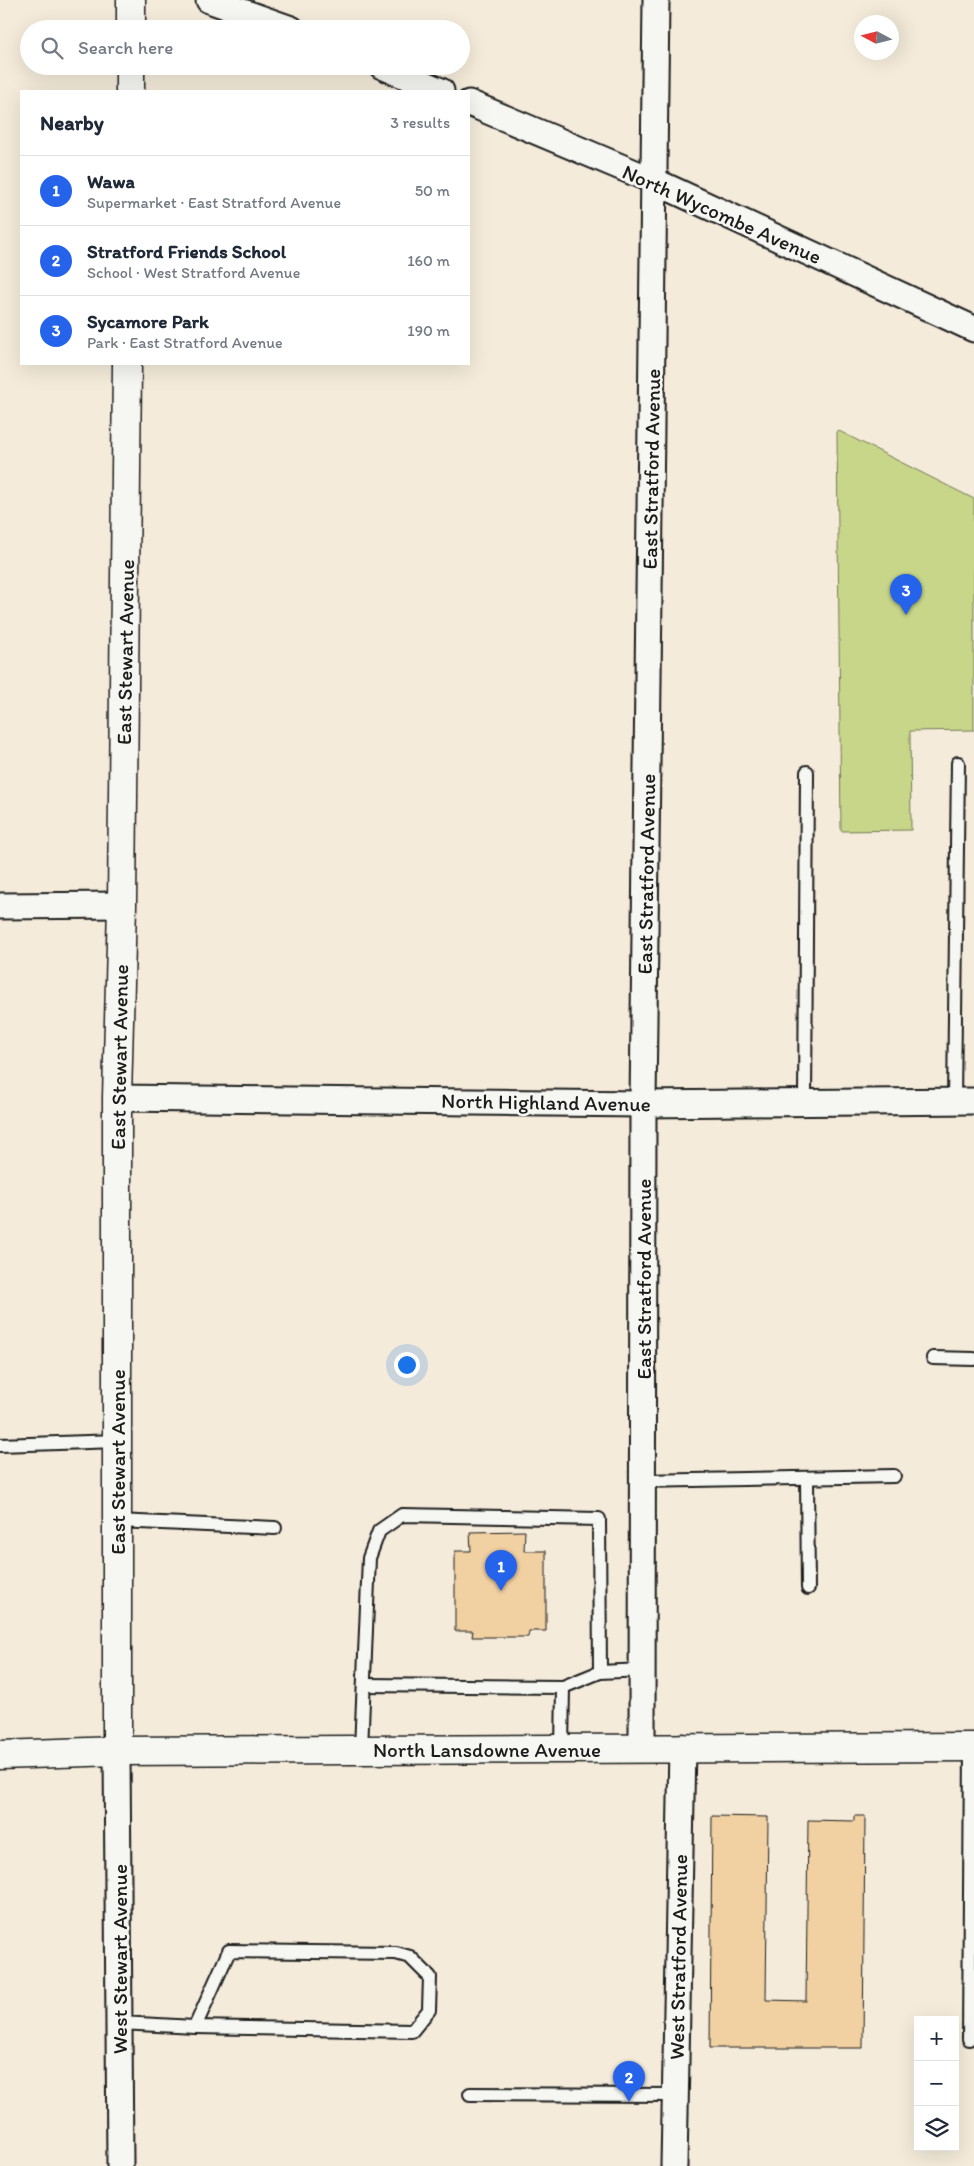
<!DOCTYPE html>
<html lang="en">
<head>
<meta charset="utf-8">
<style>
	:root { --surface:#fff; --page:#f2f2f3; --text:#1f2937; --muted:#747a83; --line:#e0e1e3; --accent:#2563eb }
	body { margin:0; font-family:Itim,sans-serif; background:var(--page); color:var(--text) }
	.controls { position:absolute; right:15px; bottom:15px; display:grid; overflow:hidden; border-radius:0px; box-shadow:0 5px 20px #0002 }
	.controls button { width:45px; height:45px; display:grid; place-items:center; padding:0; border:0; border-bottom:1px solid var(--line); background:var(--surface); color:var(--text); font:25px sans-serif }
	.compass { position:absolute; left:854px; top:15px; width:45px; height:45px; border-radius:50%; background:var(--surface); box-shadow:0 5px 20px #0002; rotate:277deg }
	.you { position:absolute; left:406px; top:1364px; width:18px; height:18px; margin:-12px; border:4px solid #fff; border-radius:50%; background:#1a73e8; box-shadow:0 0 0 8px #1a73e833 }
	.badge { display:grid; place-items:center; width:32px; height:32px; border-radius:50%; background:var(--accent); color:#fff; font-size:16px; font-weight:700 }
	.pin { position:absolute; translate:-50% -41px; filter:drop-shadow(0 1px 2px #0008) }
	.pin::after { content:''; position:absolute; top:26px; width:18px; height:15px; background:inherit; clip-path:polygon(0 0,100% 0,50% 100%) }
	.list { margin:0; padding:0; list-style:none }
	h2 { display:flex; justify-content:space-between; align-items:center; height:65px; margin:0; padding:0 20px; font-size:21px }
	h2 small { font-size:16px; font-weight:400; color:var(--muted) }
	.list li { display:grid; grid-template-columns:32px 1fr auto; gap:15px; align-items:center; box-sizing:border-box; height:70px; padding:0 20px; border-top:1px solid var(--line) }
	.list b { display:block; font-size:19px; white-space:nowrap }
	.list p { margin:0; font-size:16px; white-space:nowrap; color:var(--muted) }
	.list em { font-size:16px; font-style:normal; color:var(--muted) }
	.icon { flex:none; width:28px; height:28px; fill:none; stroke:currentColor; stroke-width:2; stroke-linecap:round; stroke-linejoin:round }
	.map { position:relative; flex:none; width:974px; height:2166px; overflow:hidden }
	.search { position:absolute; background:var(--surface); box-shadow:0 5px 20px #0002; left:20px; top:20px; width:450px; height:55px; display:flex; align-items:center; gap:12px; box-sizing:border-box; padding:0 18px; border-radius:28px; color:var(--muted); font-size:19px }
	.panel { position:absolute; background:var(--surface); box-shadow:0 5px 20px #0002; left:20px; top:90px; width:450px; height:275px; border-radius:0px }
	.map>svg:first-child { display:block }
</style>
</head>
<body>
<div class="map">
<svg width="974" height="2166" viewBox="0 0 974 2166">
	<rect width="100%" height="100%" fill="#f4ebda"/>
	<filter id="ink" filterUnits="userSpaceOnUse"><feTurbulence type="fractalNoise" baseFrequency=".02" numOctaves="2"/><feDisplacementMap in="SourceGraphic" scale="10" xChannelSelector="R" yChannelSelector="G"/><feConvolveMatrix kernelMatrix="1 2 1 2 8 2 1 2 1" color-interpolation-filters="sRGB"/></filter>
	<g filter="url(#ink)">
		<polygon fill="#c8d68a" stroke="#727953" points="837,430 974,499 974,730 910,731 911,830 841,831"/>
		<g fill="#f1d0a2" stroke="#1c1c1c">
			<polygon points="525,1531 524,1551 546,1551 546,1631 529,1631 528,1637 472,1637 473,1631 455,1631 455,1551 471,1551 470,1532"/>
			<polygon points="712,1816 768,1817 766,2000 806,2001 808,1820 854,1821 854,1816 865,1816 863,2048 710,2048"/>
		</g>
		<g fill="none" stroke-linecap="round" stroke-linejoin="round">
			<defs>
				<g id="service">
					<polyline points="954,1101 958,763"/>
					<polyline points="805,1102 807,772"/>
					<polyline points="933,1358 974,1359"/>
					<polyline points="0,1445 117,1441"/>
					<polyline points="807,1478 808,1588"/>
					<polyline points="642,1481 894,1476"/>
					<polyline points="117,1521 275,1528"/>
					<polyline points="365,1685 563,1687 600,1672 643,1670"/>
					<polyline points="562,1748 563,1687"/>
					<polyline points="361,1749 369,1558 379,1531 402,1515 599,1519 600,1672"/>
					<polyline points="120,2023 195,2027 412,2031 429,2010 430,1977 410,1957 396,1953 229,1951 195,2027"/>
					<polyline points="969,2039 971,1747"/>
					<polyline points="470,2094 675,2095"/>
				</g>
				<g id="minor">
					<polyline points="209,0 291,29"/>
					<polyline points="382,66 441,91"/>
					<polyline points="469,103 654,181 974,329"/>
					<polyline points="0,906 122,905"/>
					<polyline points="117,1098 643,1104 974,1101"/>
					<polyline points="642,1748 643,1104 656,0"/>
					<polyline points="117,1751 120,2166"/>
					<polyline points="674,2166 682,1747"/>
				</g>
				<g id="tertiary">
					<polyline points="131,29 131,0"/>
					<polyline points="130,91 130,66"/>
					<polyline points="117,1751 117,1098 122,905 127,364"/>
				</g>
				<polyline id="primary" points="0,1755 117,1751 974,1747"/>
			</defs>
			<use href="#service" stroke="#1c1c1c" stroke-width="16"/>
			<use href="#minor" stroke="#1c1c1c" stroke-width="29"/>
			<use href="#tertiary" stroke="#1c1c1c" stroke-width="31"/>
			<use href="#primary" stroke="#1c1c1c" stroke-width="31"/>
			<use href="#service" stroke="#f6f6f2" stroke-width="12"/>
			<use href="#minor" stroke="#f6f6f2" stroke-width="25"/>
			<use href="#tertiary" stroke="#f6f6f2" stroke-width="28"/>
			<use href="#primary" stroke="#f6f6f2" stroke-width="28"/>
		</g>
	</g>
	<g text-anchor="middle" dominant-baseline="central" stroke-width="5" stroke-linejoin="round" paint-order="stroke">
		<g font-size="21" fill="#1c1c1c" stroke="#f6f6f2">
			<text transform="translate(722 214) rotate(24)">North Wycombe Avenue</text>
			<text transform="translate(651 469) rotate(-89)">East Stratford Avenue</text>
			<text transform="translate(125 652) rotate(-89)">East Stewart Avenue</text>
			<text transform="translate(646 874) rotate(-89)">East Stratford Avenue</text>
			<text transform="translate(119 1057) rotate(-89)">East Stewart Avenue</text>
			<text transform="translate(546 1102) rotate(1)">North Highland Avenue</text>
			<text transform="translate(643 1279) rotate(-90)">East Stratford Avenue</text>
			<text transform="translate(117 1462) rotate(-90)">East Stewart Avenue</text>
			<text x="487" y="1749">North Lansdowne Avenue</text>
			<text transform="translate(678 1957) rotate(-89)">West Stratford Avenue</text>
			<text transform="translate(119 1959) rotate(-90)">West Stewart Avenue</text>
		</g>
	</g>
</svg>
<div class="controls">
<button>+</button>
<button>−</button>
<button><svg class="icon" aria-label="layers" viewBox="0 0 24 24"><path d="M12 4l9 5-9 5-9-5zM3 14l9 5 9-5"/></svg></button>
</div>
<svg class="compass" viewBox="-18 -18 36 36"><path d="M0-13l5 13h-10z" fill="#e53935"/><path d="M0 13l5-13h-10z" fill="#747a83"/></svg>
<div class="you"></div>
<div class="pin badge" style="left:501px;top:1591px">1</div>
<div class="pin badge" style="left:629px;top:2102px">2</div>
<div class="pin badge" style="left:906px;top:615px">3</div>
<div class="search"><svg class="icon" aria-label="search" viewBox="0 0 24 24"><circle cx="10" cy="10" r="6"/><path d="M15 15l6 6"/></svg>Search here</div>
<section class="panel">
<h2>Nearby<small>3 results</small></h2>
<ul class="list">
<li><span class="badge">1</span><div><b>Wawa</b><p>Supermarket · East Stratford Avenue</p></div><em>50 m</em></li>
<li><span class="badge">2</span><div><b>Stratford Friends School</b><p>School · West Stratford Avenue</p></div><em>160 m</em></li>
<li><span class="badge">3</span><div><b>Sycamore Park</b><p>Park · East Stratford Avenue</p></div><em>190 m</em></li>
</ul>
</section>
</div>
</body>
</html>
